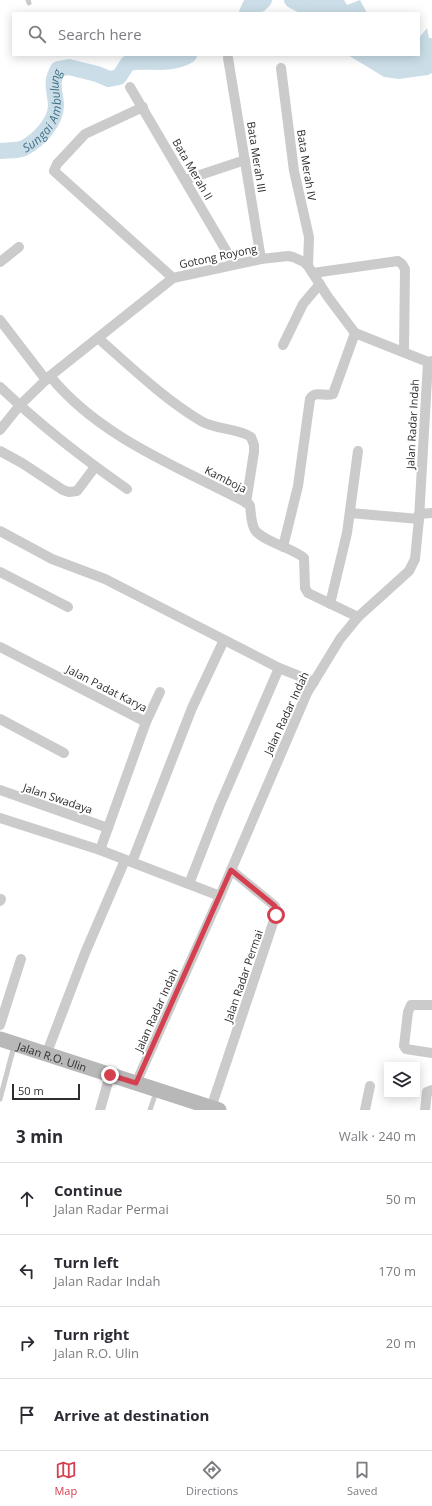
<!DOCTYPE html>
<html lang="en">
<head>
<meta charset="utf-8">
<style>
	:root { --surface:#fff; --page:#f7f7f7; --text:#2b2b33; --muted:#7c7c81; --line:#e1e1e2; --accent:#d54051 }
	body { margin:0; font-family:"Open Sans",sans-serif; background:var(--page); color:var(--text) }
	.controls { position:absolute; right:12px; bottom:12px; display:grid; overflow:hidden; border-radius:0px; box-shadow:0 2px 10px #0003 }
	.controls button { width:36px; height:36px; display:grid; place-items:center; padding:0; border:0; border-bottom:1px solid var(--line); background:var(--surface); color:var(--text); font:20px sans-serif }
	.scale { position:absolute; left:12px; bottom:10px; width:68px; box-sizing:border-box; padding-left:4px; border:2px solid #2e2e2e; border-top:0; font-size:11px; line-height:14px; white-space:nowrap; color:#2e2e2e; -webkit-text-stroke:3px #fff; paint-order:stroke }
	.stop { position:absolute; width:12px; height:12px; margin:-9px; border:3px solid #d54051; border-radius:50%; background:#fff }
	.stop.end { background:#d54051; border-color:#fff; box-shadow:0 1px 4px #0008 }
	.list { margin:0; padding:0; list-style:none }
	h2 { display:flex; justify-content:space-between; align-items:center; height:52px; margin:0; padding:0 16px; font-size:17px }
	h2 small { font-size:13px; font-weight:400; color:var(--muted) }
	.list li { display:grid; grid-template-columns:26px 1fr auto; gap:12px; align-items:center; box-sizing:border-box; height:72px; padding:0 16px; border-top:1px solid var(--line) }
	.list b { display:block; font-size:15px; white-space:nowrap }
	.list p { margin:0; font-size:13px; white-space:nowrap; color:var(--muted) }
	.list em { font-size:13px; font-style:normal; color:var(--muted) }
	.icon { flex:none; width:22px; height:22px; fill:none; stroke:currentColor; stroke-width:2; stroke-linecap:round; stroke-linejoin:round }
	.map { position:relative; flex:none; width:432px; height:1110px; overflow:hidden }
	.search { position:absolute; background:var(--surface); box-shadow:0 2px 10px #0003; left:12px; right:12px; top:12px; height:44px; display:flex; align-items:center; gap:10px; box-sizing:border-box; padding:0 14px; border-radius:0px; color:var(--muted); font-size:15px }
	.sheet { height:340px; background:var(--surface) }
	nav { display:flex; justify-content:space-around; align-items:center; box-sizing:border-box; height:56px; border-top:1px solid var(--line); background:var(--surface); font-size:11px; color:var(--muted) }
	nav a { display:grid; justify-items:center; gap:2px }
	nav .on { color:var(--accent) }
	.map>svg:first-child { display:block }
</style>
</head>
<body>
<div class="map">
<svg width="432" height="1110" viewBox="0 0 432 1110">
	<rect width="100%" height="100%" fill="#fff"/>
	<g fill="#cbdee8">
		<polygon points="310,0 344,0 347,5 360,0 367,13 303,13 301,9"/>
		<polygon points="427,28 429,38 432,38 432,73 428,75 399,79 384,77 348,55 419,55 419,38"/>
	</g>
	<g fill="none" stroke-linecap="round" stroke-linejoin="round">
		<g stroke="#cbdee8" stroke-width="16">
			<polyline points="292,0 305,7 307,13"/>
			<polyline points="247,13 250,6 260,4 264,0"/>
			<path id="s1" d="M 0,151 C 7,150 18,151 24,148 C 39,140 56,122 56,105 C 55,89 50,84 58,69 L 69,67 L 97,74 L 109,79 L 119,77 L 128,63 C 150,59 168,67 189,55"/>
		</g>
		<g stroke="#cbcbcb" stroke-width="5">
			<polyline points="28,0 29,3"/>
			<polyline points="0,1099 13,1050"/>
			<polyline points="150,1110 154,1098"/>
		</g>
		<g stroke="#cbcbcb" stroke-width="10">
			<polyline points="228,58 261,259"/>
			<polyline points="281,68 294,171 309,237 308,266"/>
			<polyline points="130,87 234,264"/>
			<polyline points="143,107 85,134 57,164 54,171 173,278"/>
			<polyline points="185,180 245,160"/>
			<polyline points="0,262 19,247"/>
			<polyline points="313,273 398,261 402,264 405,269 404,352"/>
			<polyline points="0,320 46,380"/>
			<path d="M 98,338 C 131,367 163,398 201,421 C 216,430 238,428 251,437 L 254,445 L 254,452 L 246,503"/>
			<polyline points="283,345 303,304 320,284"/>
			<path d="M 50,376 C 100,438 181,468 249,504 L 250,506 C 251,513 251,524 255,530 C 262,541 295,549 304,558 L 305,588 L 308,593 L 358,617"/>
			<path d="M 0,387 C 39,424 82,458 127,489"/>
			<polyline points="0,430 20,405 50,376 173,278 261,259 288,256 293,257 304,262 308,266 328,297 355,333 428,362 432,361"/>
			<polyline points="0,451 22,463 63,490 69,492 77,491 95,467"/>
			<polyline points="350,513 419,519"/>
			<polyline points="419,514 432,513"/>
			<polyline points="0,531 52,559 105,579 279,668 314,682"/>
			<path d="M 283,547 L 298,486 L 310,399 C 315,390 325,397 333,394 L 355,333"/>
			<polyline points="0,572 68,607"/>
			<polyline points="330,604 347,533 358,451"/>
			<polyline points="0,647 146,722 100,850"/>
			<polyline points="0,719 64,753"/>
			<polyline points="146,722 160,692"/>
			<polyline points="0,790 108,828"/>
			<polyline points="0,818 100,850 220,896"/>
			<polyline points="132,862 192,708 224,640"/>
			<polyline points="189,884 219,807 279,668"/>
			<polyline points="0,901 1,899"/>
			<polyline points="432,1005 411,1005 408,1012 404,1046 406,1049 432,1053"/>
			<polyline points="0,1025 21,959"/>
			<polyline points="46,1055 85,953 125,860"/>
			<polyline points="136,1083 220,896 307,693 340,639 358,617 409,571 415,559 419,519 428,362"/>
			<polyline points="211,1108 277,911 275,906 231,870"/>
			<polyline points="100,1110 108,1082"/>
			<polyline points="365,1110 370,1086"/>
			<polyline points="425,1110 427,1092 432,1090"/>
		</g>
		<path stroke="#b8b8b8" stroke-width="15" id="s2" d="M 0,1039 L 219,1110"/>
	</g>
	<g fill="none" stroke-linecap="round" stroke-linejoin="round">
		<polyline stroke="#d54051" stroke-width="5" points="110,1075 136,1083 231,870 275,906 277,911 276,915"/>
	</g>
	<g text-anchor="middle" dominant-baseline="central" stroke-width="4" stroke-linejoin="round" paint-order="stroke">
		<g font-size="11" fill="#2e2e2e" stroke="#fff">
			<text transform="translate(257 157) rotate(81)">Bata Merah III</text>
			<text transform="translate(307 165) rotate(81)">Bata Merah IV</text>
			<text transform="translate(193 169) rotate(60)">Bata Merah II</text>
			<text transform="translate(218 256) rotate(-12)">Gotong Royong</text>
			<text transform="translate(412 424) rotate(-87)">Jalan Radar Indah</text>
			<text transform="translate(226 479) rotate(27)">Kamboja</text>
			<text transform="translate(107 688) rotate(27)">Jalan Padat Karya</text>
			<text transform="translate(286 713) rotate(-65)">Jalan Radar Indah</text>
			<text transform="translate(58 798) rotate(19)">Jalan Swadaya</text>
			<text transform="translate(243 976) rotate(-71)">Jalan Radar Permai</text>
			<text transform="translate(156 1010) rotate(-66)">Jalan Radar Indah</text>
			<text stroke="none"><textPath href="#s2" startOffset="55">Jalan R.O. Ulin</textPath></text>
		</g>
		<g font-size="12" font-style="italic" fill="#437189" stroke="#fff">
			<text stroke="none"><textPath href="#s1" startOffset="70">Sungai Ambulung</textPath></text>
		</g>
	</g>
</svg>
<div class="controls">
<button><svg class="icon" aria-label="layers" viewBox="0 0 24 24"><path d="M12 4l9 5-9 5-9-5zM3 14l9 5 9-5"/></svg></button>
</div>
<div class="scale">50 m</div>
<div class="stop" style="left:276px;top:915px"></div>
<div class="stop end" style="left:110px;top:1075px"></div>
<div class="search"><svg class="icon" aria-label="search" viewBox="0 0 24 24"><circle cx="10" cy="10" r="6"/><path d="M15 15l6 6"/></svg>Search here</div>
</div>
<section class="sheet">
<h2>3 min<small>Walk · 240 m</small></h2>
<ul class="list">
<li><svg class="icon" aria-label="ahead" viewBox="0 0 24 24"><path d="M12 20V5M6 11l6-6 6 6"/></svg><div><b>Continue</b><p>Jalan Radar Permai</p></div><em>50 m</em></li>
<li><svg class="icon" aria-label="left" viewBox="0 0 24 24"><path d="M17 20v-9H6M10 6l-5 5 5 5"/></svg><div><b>Turn left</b><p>Jalan Radar Indah</p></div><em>170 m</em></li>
<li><svg class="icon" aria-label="right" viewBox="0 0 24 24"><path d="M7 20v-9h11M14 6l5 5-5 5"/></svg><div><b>Turn right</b><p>Jalan R.O. Ulin</p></div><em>20 m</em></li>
<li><svg class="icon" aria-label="arrive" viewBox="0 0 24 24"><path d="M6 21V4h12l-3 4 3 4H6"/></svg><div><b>Arrive at destination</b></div></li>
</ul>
</section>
<nav>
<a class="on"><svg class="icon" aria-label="map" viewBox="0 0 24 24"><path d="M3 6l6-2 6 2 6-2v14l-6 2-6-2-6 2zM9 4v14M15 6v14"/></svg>Map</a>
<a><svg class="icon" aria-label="directions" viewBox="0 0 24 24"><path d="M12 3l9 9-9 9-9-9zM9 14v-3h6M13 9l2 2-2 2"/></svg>Directions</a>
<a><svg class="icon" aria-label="saved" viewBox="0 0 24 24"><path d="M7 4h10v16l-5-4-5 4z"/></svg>Saved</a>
</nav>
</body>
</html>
